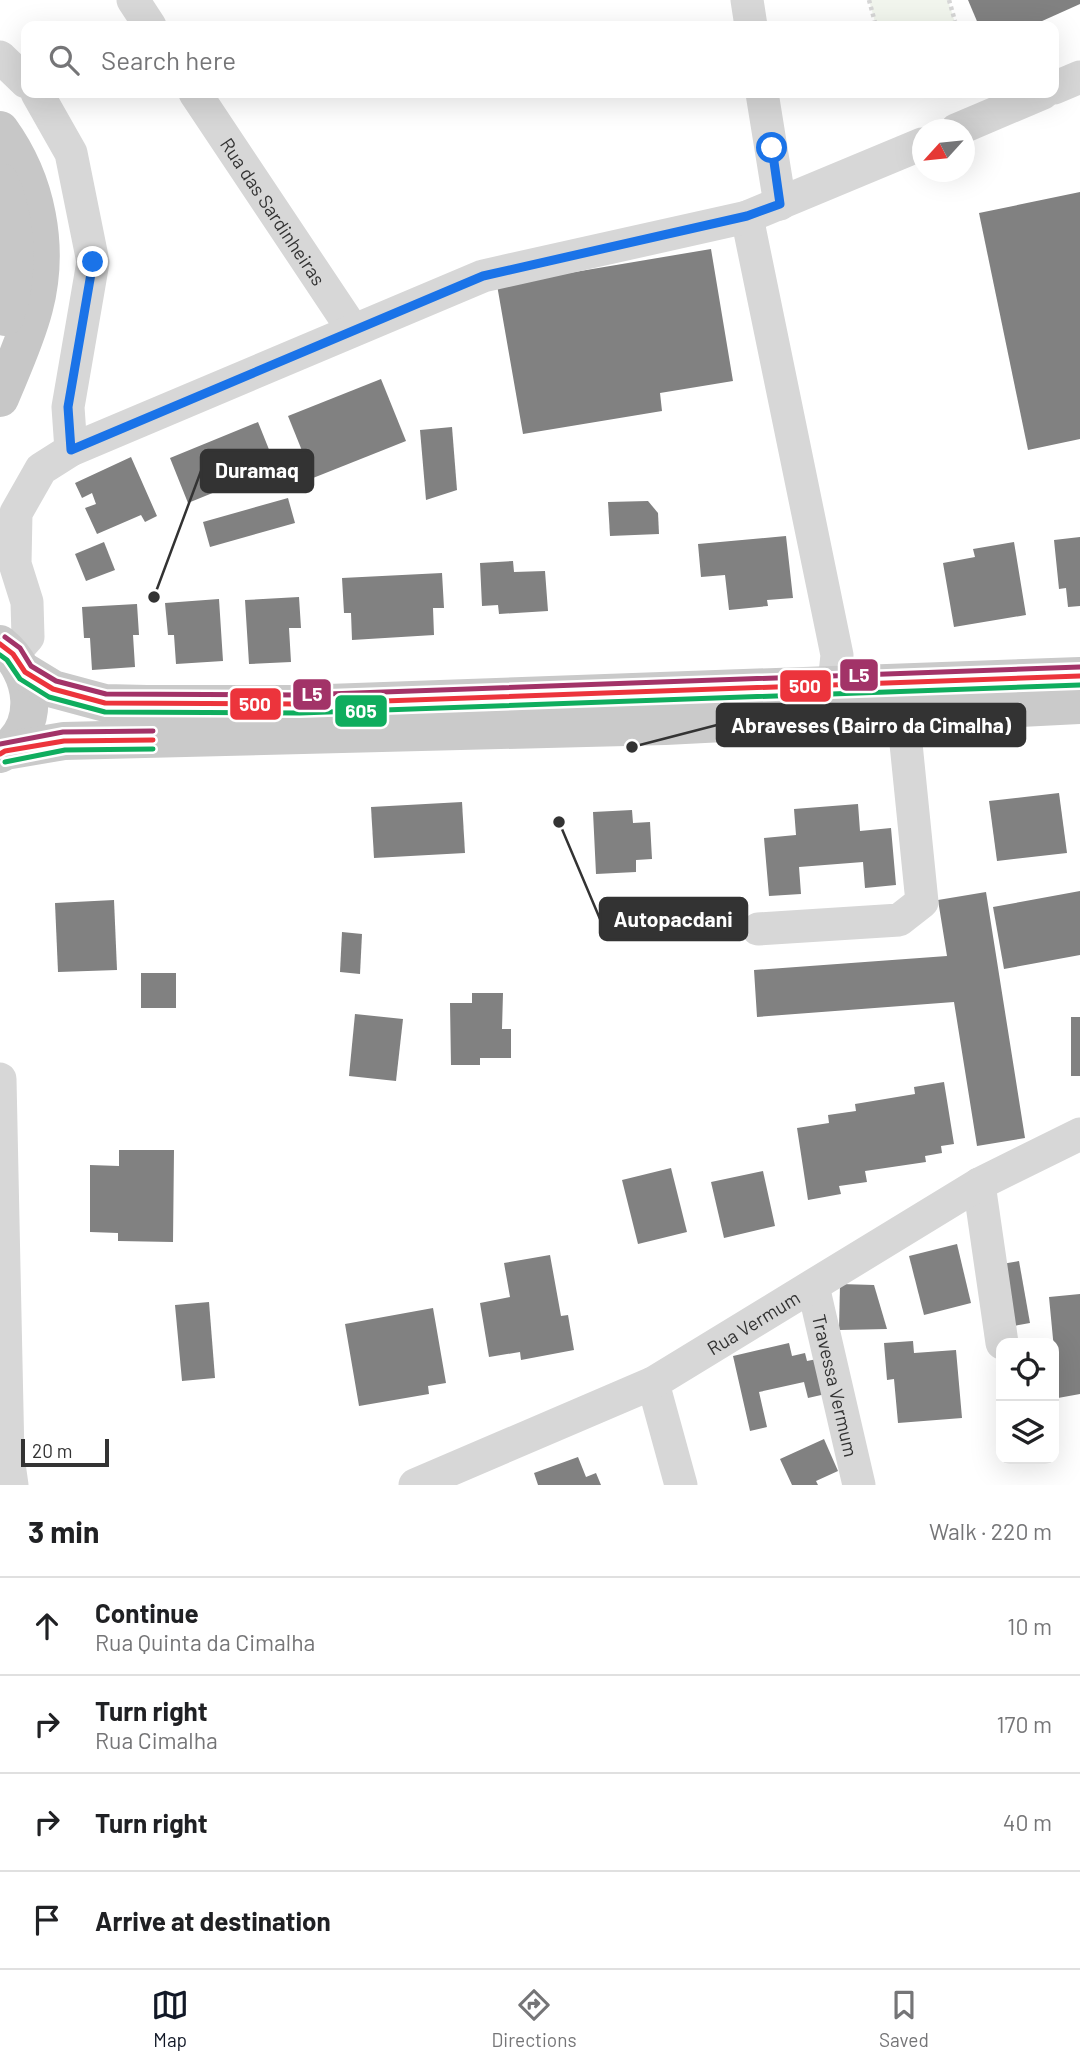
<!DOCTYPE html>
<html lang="en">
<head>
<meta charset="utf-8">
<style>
	:root { --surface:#fff; --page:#f6f6f6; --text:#202124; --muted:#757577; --line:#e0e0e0; --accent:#111827 }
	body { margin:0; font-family:Barlow,sans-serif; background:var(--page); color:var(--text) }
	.controls { position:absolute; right:21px; bottom:21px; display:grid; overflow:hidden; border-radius:14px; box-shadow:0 7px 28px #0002 }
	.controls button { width:63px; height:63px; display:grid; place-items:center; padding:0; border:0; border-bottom:2px solid var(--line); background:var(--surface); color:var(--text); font:35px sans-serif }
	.compass { position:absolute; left:912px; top:119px; width:63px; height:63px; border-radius:50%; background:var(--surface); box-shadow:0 7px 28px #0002; rotate:243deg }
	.scale { position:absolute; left:21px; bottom:18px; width:88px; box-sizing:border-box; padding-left:7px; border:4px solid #333; border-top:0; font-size:19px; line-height:24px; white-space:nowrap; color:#333; -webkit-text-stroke:5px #fff; paint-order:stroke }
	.stop { position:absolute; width:21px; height:21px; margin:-16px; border:5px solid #1a73e8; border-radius:50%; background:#fff }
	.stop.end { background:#1a73e8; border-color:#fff; box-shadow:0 2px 7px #0008 }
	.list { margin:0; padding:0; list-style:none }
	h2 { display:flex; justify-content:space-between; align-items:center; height:91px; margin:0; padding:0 28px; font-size:30px }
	h2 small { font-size:23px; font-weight:400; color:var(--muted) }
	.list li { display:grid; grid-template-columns:46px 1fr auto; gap:21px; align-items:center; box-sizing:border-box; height:98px; padding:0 28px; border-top:2px solid var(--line) }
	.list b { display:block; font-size:26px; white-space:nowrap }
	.list p { margin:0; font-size:23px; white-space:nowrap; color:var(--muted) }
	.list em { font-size:23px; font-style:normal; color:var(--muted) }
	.icon { flex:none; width:38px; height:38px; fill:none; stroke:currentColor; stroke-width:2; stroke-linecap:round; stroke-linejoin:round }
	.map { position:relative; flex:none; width:1080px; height:1485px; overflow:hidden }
	.search { position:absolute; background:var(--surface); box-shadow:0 7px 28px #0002; left:21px; right:21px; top:21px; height:77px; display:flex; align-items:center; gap:18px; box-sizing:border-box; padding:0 24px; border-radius:14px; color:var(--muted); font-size:26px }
	.sheet { height:483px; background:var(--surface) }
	nav { display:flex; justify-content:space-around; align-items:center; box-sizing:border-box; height:98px; border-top:2px solid var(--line); background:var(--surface); font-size:19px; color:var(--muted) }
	nav a { display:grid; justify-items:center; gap:4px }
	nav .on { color:var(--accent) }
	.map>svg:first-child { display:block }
</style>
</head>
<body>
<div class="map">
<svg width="1080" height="1485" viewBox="0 0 1080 1485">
	<rect width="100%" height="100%" fill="#fff"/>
	<polygon fill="#f1f5ed" points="869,0 948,0 956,26 876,26"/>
	<g fill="#818181">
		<polygon points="968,0 1080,0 1080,4 1031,26 979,26"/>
		<polygon points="1080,192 1080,439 1028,450 979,213"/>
		<polygon points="711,249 733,381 660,393 662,411 523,434 497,285"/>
		<polygon points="381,379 406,441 313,478 288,416"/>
		<polygon points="258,422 276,467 188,503 170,458"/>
		<polygon points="452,427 457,490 426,500 420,430"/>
		<polygon points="131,457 157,516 145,522 141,515 97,534 85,508 96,504 92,493 82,498 75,483"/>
		<polygon points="288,498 295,523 210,547 203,522"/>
		<polygon points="648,501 658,513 659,534 610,536 608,502"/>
		<polygon points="786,536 793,598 767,600 768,606 729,610 725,575 701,577 698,544"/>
		<polygon points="1080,537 1080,606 1068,607 1066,588 1059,589 1054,540"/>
		<polygon points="104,542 115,570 86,581 75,554"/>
		<polygon points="1014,542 1026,615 954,627 943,563 975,557 973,549"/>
		<polygon points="513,561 514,572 545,571 548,611 499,614 498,605 482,606 480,563"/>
		<polygon points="442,573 444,608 433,608 434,635 352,640 351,613 344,613 342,578"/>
		<polygon points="299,597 301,628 289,628 291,662 249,664 245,600"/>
		<polygon points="219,599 223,661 176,664 174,635 168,635 165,603"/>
		<polygon points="137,604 139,635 133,635 135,667 92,670 90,638 84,638 82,607"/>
		<polygon points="1059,793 1067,853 997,861 989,801"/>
		<polygon points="462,802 465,853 374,858 371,807"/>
		<polygon points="858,804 860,831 891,828 896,885 865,888 863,862 799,867 801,894 769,896 764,838 796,835 794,809"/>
		<polygon points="632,810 633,823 650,822 652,859 636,860 636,872 596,874 593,812"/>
		<polygon points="1080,891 1080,955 1004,969 993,907"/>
		<polygon points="986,892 1025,1138 977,1146 954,1002 757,1017 754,970 947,956 938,900"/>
		<polygon points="114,900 117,970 58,972 55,903"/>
		<polygon points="342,932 362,934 360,974 340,972"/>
		<rect x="141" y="973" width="35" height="35"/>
		<polygon points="472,993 503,993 502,1029 511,1029 511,1058 480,1058 480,1065 451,1065 450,1003 472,1003"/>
		<polygon points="355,1014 403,1019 396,1081 349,1076"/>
		<rect x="1071" y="1017" width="9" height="59"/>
		<polygon points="944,1082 954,1144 941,1146 942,1153 925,1156 926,1162 865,1171 867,1182 839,1186 841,1194 808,1200 797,1128 829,1123 828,1115 856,1111 855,1104 915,1094 914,1087"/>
		<polygon points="119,1150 174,1150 173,1242 118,1241 118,1233 90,1232 90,1165 119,1166"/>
		<polygon points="671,1168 687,1232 638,1244 622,1180"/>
		<polygon points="763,1171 775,1226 724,1238 711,1182"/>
		<polygon points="957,1244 971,1303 924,1315 909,1256"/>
		<polygon points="550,1255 561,1316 568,1315 574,1350 521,1360 520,1352 489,1357 480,1303 510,1297 504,1263"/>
		<polygon points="1019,1261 1030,1323 1008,1327 996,1265"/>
		<polygon points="840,1284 874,1285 887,1329 839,1330"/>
		<polygon points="1080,1294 1080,1394 1058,1398 1059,1402 1054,1403 1054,1380 1058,1391 1049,1297"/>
		<polygon points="209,1302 215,1378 182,1381 175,1305"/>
		<polygon points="433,1308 446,1383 428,1386 429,1394 359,1406 345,1324"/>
		<polygon points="913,1341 914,1353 956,1350 962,1418 898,1423 894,1379 887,1380 884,1343"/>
		<polygon points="789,1343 792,1356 805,1353 807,1361 822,1358 830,1393 808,1398 804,1382 759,1392 767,1427 750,1431 733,1356"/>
		<polygon points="824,1439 838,1471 816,1481 818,1485 792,1485 780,1459"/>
		<polygon points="578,1457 586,1477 596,1473 601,1485 538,1485 534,1473"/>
	</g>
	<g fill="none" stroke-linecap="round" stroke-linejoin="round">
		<g stroke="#d6d6d6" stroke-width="4.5" stroke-dasharray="3.5 3.5" stroke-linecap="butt">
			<polyline points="869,0 876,26"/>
			<polyline points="949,0 955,21"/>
			<polyline points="879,26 888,26"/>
		</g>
		<g stroke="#d7d7d7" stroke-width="33">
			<polyline points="133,0 150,26"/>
			<polyline points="747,0 751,26"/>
			<polyline points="0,57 26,82"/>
			<polyline points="1054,88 1080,77"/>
			<polyline points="37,93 71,153 93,262 68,407 71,450"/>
			<path id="s1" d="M 195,93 L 353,330"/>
			<polyline points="762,93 780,204"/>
			<polyline points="956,130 1043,93"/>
			<polyline points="747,217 837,655 834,684"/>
			<polyline points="13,654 28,637 27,602 15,564 16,513 41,469 71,450 483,276 747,217 922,144"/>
			<polyline points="758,929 899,920 922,902 903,714"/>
			<polyline points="0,1079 8,1457 12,1485"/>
			<polyline points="979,1184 1002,1343"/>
			<path id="s2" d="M 813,1286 L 859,1485"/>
			<polyline points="653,1383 681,1485"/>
			<path id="s3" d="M 415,1485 L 653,1383 L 979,1184 L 1080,1134"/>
		</g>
		<g stroke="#cacaca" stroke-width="38">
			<path d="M 0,644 C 35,672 43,728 0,754"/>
			<polyline points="25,672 53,689 105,703 147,704 300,704 1080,676"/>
			<polyline points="5,751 64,741 665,726 1080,705"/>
		</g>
		<g stroke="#c7c7c7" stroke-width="38">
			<path d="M 0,130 C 37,181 50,247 34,308 C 26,339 12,369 0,398"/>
			<path d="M 0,182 C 18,224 19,275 5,317"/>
		</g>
		<defs>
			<g id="bus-1">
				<polyline points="0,644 13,654 25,672 53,689 105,703 300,704 1080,676"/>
				<polyline points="0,754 5,751 64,741 153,740"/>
			</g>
			<g id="bus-2">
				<polyline points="0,655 7,660 20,679 49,697 105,712 300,713 1080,685"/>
				<polyline points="5,762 65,750 153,749"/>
			</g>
			<g id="bus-3">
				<polyline points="5,637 20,648 31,666 56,681 106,694 300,695 1080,667"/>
				<polyline points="0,744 63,732 153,731"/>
			</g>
		</defs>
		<use href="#bus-1" stroke="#fff" stroke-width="10"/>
		<use href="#bus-2" stroke="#fff" stroke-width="10"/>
		<use href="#bus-3" stroke="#fff" stroke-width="10"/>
		<use href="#bus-1" stroke="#ec343c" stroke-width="5"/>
		<use href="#bus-2" stroke="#0fad5e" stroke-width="5"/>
		<use href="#bus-3" stroke="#a23368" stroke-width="5"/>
	</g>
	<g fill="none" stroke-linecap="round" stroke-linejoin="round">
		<polyline stroke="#1a73e8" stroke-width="9" points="93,262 68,407 71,450 483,276 747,216 780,204 772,148"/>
	</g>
	<g text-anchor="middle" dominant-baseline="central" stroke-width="7" stroke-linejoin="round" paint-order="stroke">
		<g font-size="19" fill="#333" stroke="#fff">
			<text stroke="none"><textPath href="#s1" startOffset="142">Rua das Sardinheiras</textPath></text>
			<text stroke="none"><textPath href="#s3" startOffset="376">Rua Vermum</textPath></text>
			<text stroke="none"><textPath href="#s2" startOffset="102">Travessa Vermum</textPath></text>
		</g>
	</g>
	<path fill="none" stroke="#333" stroke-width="2.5" d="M154 597L201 471M632 747L717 725M559 822L600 919"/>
	<g fill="#333" stroke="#fff" stroke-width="2.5">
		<circle cx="154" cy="597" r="7"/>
		<circle cx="632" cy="747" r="7"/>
		<circle cx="559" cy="822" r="7"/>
	</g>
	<g fill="#333" stroke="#333" stroke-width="2.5">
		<rect x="201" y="450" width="112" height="42" rx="7"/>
		<rect x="717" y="704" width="308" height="42" rx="7"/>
		<rect x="600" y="898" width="147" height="42" rx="7"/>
	</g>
	<g font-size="21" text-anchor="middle" font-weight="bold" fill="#fff">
		<text x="257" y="478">Duramaq</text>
		<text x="871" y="733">Abraveses (Bairro da Cimalha)</text>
		<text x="673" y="927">Autopacdani</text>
	</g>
	<g stroke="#fff" stroke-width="2.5">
		<rect x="839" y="658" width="40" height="34" rx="7" fill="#a23368"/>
		<rect x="779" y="669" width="53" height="34" rx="7" fill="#ec343c"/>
		<rect x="292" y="678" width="40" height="33" rx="7" fill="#a23368"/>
		<rect x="229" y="687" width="53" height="34" rx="7" fill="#ec343c"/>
		<rect x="334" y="694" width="54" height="34" rx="7" fill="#0fad5e"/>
	</g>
	<g font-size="19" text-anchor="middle" font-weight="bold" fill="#fff">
		<text x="859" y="682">L5</text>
		<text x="805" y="693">500</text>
		<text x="312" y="701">L5</text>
		<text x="255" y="711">500</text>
		<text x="361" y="718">605</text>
	</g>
</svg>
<div class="controls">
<button><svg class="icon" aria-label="locate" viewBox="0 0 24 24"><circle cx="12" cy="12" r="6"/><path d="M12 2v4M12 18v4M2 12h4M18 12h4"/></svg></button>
<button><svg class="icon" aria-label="layers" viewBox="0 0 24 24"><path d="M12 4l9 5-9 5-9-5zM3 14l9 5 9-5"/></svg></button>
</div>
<svg class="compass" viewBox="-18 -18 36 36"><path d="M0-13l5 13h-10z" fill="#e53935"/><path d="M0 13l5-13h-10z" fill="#757577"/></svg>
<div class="scale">20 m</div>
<div class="stop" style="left:772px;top:148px"></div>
<div class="stop end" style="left:93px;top:262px"></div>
<div class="search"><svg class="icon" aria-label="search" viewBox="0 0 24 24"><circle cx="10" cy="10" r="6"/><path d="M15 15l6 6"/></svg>Search here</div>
</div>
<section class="sheet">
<h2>3 min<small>Walk · 220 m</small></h2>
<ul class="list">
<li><svg class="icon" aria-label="ahead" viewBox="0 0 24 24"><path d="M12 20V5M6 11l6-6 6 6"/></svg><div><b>Continue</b><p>Rua Quinta da Cimalha</p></div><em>10 m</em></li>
<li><svg class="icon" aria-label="right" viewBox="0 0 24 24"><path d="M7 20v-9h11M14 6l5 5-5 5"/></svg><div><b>Turn right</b><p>Rua Cimalha</p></div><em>170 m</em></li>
<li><svg class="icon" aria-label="right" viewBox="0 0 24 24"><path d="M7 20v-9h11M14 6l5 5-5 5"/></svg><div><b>Turn right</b></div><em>40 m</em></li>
<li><svg class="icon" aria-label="arrive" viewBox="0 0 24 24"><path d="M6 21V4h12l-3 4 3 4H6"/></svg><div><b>Arrive at destination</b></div></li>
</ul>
</section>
<nav>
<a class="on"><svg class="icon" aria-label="map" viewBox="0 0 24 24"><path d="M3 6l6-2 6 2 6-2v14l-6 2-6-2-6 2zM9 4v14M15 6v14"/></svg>Map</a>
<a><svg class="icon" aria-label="directions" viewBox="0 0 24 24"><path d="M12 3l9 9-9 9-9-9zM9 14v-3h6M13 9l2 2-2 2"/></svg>Directions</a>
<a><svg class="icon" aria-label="saved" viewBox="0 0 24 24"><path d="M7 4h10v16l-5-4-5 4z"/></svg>Saved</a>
</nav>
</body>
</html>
